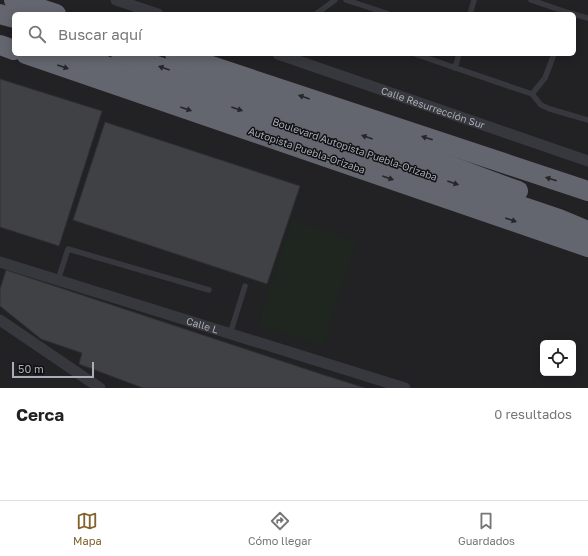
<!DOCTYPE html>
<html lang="es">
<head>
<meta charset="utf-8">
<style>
	:root { --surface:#fff; --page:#f6f6f6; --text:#222; --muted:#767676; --line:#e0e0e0; --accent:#80622a }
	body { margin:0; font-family:"Golos Text",sans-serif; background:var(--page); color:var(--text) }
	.controls { position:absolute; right:12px; bottom:12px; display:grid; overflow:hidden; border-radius:6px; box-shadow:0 2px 10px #0003 }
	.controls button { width:36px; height:36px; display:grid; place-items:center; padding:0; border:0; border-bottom:1px solid var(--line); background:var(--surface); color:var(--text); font:20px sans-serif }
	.scale { position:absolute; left:12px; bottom:10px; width:82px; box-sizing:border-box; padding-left:4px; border:2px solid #a8adb8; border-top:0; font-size:11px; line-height:14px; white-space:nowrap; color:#a8adb8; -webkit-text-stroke:3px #111113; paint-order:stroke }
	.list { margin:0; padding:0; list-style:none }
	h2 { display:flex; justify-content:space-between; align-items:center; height:52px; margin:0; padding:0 16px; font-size:17px }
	h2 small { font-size:13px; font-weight:400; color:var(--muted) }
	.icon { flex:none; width:22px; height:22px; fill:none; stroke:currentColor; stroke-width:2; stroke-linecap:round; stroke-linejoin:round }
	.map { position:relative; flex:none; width:588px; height:388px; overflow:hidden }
	.search { position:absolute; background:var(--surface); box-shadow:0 2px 10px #0003; left:12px; right:12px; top:12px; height:44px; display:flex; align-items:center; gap:10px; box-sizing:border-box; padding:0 14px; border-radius:6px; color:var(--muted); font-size:15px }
	.sheet { height:112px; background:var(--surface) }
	nav { display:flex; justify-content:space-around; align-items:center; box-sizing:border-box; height:56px; border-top:1px solid var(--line); background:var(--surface); font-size:11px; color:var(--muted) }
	nav a { display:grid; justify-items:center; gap:2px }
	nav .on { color:var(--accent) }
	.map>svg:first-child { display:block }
</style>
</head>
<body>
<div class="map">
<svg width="588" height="388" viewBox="0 0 588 388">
	<rect width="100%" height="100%" fill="#161618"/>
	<path fill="#222225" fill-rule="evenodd" d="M 0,0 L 588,0 L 588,388 L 0,388 ZM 14,14 L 574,14 L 574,54 L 14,54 ZM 543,343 L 573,343 L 573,373 L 543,373 Z"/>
	<polygon fill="#1e261f" points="292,220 357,241 323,346 258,325"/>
	<g fill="#404145" stroke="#303034">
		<polygon points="0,79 102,111 59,246 0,227"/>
		<polygon points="105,122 300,186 267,284 73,220"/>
		<polygon points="6,270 324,375 365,388 143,388 79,364 82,353 41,339 0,306 0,289"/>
	</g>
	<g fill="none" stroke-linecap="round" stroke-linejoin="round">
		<g stroke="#37383d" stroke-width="5.5">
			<polyline points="346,0 389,14"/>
			<polyline points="531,0 569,13 569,14"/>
			<polyline points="569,13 588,18"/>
			<polyline points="316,14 335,0"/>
			<polyline points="470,14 474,0"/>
			<polyline points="415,54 532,94 545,78 554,54"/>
			<polyline points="455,68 459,54"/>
			<polyline points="532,94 541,105 550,109 588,120"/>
			<polyline points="58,280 68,249 209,290"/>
			<polyline points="230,334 245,286"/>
		</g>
		<g stroke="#37383d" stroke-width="11">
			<polyline points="116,0 158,14"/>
			<path id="s1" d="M 278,54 L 588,161"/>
			<path id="s2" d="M 0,262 L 405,388"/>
			<polyline points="0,320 100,388"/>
		</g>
		<g stroke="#63666e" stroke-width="20">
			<polyline points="14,0 56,14"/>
			<polyline points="0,14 14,18"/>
			<polyline points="0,45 14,50"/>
			<polyline points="26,54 588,247"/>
			<polyline points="70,54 559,219 588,231"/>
			<polyline points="121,54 407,150 518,191"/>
			<polyline points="175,54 588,191"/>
		</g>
	</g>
	<defs><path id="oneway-solid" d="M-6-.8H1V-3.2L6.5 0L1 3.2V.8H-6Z"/></defs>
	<g fill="#26262a">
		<use href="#oneway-solid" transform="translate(63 67) rotate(19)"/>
		<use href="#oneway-solid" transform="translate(164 68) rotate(-161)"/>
		<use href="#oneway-solid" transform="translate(304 97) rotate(-161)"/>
		<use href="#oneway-solid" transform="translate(186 109) rotate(19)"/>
		<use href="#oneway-solid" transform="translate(237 109) rotate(19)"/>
		<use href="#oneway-solid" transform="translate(367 137) rotate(-161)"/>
		<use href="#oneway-solid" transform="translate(427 138) rotate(-162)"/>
		<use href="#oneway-solid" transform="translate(388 178) rotate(19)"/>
		<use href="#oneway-solid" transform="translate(551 179) rotate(-162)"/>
		<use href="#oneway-solid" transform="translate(453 183) rotate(19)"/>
		<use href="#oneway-solid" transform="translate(511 220) rotate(19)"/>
	</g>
	<g text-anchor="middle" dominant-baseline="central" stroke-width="3" stroke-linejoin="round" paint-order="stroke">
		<g font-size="10" fill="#a8adb8" stroke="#111113">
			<text stroke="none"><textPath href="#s1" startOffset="164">Calle Resurrección Sur</textPath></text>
			<text transform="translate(355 149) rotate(19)">Boulevard Autopista Puebla-Orizaba</text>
			<text transform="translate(307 150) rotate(19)">Autopista Puebla-Orizaba</text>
			<text stroke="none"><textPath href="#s2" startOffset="212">Calle L</textPath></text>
		</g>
	</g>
</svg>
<div class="controls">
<button><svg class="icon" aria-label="locate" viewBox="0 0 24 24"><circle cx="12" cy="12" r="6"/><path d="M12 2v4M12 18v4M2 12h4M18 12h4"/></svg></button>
</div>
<div class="scale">50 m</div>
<div class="search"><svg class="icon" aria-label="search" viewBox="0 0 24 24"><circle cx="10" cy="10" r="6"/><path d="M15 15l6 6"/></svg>Buscar aquí</div>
</div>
<section class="sheet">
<h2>Cerca<small>0 resultados</small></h2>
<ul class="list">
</ul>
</section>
<nav>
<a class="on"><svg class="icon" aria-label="map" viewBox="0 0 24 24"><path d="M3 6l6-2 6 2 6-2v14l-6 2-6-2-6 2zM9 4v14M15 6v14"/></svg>Mapa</a>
<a><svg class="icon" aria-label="directions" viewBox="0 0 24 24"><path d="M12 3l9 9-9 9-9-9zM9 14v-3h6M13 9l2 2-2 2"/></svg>Cómo llegar</a>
<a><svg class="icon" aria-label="saved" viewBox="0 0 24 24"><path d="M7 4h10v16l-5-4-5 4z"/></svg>Guardados</a>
</nav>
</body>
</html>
